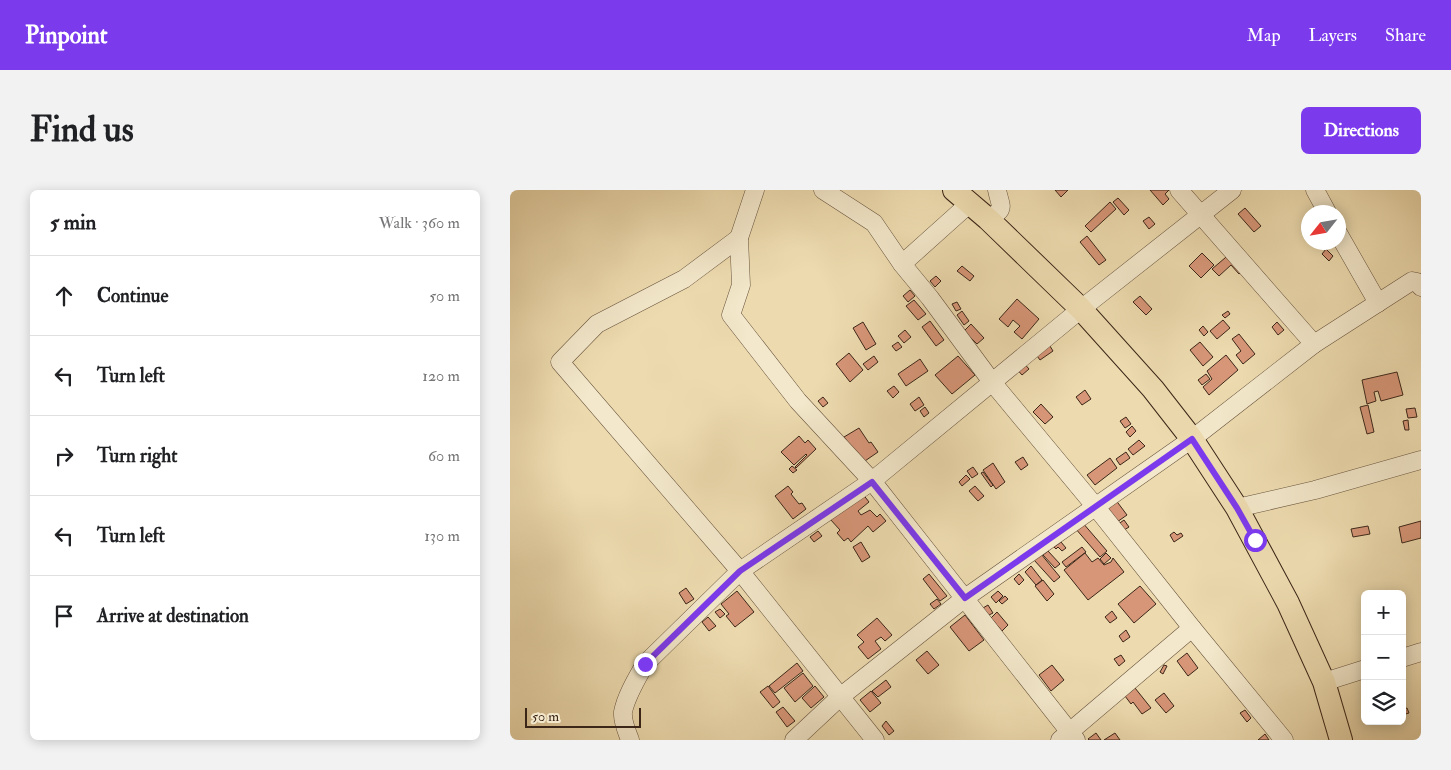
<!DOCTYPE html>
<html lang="en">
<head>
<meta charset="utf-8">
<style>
	:root { --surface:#fff; --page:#f2f2f2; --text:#202124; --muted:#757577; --line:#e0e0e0; --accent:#7c3aed }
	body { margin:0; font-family:"IM FELL Double Pica",serif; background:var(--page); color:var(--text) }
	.controls { position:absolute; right:15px; bottom:15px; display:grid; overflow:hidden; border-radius:8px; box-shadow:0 2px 12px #0003 }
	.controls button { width:45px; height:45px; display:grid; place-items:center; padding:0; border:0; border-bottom:1px solid var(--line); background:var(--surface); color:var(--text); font:25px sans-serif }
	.compass { position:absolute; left:791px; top:15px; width:45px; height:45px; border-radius:50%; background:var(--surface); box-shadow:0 2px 12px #0003; rotate:239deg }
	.scale { position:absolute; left:15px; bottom:12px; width:116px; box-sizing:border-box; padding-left:5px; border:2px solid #3b2618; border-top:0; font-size:14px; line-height:18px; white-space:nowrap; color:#3b2618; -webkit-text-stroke:4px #f3e8cb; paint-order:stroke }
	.stop { position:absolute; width:15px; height:15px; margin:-11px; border:4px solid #7c3aed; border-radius:50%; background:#fff }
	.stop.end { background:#7c3aed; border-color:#fff; box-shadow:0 1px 5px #0008 }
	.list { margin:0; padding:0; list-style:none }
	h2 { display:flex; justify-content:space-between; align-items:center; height:65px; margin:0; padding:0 20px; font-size:21px }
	h2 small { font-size:16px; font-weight:400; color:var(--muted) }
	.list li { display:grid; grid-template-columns:32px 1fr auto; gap:15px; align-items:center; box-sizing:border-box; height:80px; padding:0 20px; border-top:1px solid var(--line) }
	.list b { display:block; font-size:19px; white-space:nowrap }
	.list em { font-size:16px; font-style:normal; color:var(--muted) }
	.icon { flex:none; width:28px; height:28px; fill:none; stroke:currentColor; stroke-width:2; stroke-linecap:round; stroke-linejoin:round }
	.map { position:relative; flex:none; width:911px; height:550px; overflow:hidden; border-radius:8px }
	header { display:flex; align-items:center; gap:30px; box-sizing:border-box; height:70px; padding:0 25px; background:var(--accent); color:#fff }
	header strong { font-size:24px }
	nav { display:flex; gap:28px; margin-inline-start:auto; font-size:18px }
	.intro { display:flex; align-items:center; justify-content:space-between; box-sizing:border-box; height:120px; padding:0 30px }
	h1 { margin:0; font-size:35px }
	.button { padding:12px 22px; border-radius:8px; background:var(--accent); color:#fff; font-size:18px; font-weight:700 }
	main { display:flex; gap:30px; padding:0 30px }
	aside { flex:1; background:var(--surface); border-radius:8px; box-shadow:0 2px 12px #0003 }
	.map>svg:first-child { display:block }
</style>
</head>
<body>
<header>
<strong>Pinpoint</strong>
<nav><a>Map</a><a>Layers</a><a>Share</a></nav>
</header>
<div class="intro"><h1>Find us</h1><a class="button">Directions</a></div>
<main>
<aside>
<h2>5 min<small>Walk · 360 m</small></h2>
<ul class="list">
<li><svg class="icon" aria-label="ahead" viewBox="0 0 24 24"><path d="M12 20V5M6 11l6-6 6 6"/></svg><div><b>Continue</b></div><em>50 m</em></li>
<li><svg class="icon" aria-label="left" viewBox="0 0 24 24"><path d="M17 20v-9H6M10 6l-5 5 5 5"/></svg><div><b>Turn left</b></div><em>120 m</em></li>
<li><svg class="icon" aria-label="right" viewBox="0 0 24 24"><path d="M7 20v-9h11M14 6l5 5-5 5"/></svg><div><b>Turn right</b></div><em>60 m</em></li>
<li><svg class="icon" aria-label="left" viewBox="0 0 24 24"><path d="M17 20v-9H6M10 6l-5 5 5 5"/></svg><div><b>Turn left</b></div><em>130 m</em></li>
<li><svg class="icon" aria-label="arrive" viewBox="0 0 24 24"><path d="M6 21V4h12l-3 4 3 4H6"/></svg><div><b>Arrive at destination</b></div></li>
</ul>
</aside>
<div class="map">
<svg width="911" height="550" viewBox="0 0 911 550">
	<rect width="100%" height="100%" fill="#eddbaf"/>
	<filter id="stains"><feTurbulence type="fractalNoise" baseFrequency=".004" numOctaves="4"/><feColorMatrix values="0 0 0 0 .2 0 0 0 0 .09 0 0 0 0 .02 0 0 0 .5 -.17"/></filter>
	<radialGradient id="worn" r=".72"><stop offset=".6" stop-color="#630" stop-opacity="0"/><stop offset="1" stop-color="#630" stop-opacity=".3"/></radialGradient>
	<g fill="#d79678" stroke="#3b2618">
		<polygon points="545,0 558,0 551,7"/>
		<polygon points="640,0 659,0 655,4 659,9 653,15"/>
		<polygon points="608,8 619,20 614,25 603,12"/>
		<polygon points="600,12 606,19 581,42 575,36"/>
		<polygon points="735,18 751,36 744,42 728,24"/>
		<polygon points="639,27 645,34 639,39 633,31"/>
		<polygon points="577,46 596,70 589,75 570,52"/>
		<polygon points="816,59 823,66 819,71 812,64"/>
		<polygon points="722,62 736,78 729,84 721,75 709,86 702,79"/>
		<polygon points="692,63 704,75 691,88 679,76"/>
		<polygon points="452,76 464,86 460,91 447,81"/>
		<polygon points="426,86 431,91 425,97 420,91"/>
		<polygon points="400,100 405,106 398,112 393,106"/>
		<polygon points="630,106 642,119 636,125 623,112"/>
		<polygon points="507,109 529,129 512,149 504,142 510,136 503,130 498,137 489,129"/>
		<polygon points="404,110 416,124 408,130 396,116"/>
		<polygon points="447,112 451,119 446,121 442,114"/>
		<polygon points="452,121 459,131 454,135 447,125"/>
		<polygon points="718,121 720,124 715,128 712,125"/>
		<polygon points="713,130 720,138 707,149 700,141"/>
		<polygon points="420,131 434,150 426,156 412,137"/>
		<polygon points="353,132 366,154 356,160 343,138"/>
		<polygon points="767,132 774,140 768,145 762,137"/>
		<polygon points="461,134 474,148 467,154 454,141"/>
		<polygon points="693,136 698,142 694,146 689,140"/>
		<polygon points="395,140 401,147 394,153 388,146"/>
		<polygon points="729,144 745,164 733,174 726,165 731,161 722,149"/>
		<polygon points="388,152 392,157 386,161 382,156"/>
		<polygon points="690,152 703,167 693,176 680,160"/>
		<polygon points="538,153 543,161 530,170 525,163"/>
		<polygon points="339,163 353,180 340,192 326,174"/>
		<polygon points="716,165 728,180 699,205 693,197 702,189 697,181"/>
		<polygon points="364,166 368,172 358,180 353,174"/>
		<polygon points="448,166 465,185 442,204 425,185"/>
		<polygon points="410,169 418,181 396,196 388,184"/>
		<polygon points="512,171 519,179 512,185 505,177"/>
		<polygon points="887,182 893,205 871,211 868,201 864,202 866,211 857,214 852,190"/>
		<polygon points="696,184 700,189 692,195 688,190"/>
		<polygon points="384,196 389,202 383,208 377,201"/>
		<polygon points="575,200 581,209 572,215 566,207"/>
		<polygon points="313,207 318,213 313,217 308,211"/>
		<polygon points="409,207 414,215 405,221 400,214"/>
		<polygon points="531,214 543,227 535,234 523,222"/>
		<polygon points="858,215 864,242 857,244 850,217"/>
		<polygon points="415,217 419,223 414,227 410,221"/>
		<polygon points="905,218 907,227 898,228 896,219"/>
		<polygon points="616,227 621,234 615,238 610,231"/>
		<polygon points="898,230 899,240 895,240 893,231"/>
		<polygon points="622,236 626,241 620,247 616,242"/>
		<polygon points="349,238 359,253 361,252 368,262 352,273 334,247"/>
		<polygon points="289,246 295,253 298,250 306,259 286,278 285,277 297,265 296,264 284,275 271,262"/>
		<polygon points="629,250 635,256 623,265 618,259"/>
		<polygon points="616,262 620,268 610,275 606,269"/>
		<polygon points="513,267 518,275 511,280 505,272"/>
		<polygon points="600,268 607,278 585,295 577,285"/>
		<polygon points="483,273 495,292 486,299 473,280"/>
		<polygon points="282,276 287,280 283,283 279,279"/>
		<polygon points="463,277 468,284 462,288 457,281"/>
		<polygon points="473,282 483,295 481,297 471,283"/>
		<polygon points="456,285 460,289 452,296 449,292"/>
		<polygon points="278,296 283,302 281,304 289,314 292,313 296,319 283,329 265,306"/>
		<polygon points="465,296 474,306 468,311 459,301"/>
		<polygon points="352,303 359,312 348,321 351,325 360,320 367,327 370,324 376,331 363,342 358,336 341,352 338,348 334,351 327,343 330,340 320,329"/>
		<polygon points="605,309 617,325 607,332 595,316"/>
		<polygon points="614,330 619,337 611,342 607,335"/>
		<polygon points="911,331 911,348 892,353 889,337"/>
		<polygon points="572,332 597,361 590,367 565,338"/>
		<polygon points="858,336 860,344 843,347 841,339"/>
		<polygon points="308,341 312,346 304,352 300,347"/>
		<polygon points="664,342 667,345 671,343 673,346 664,352 660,345"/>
		<polygon points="351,352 360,367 352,372 343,357"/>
		<polygon points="551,352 556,358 552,361 548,357 546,359 544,357"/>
		<polygon points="572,357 576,362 556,377 552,372"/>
		<polygon points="538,361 550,374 545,378 533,365"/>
		<polygon points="575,363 582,372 588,368 594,375 601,372 603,368 614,382 578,410 554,380"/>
		<polygon points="596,363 601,368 594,374 590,369"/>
		<polygon points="531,364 550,387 544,392 524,370"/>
		<polygon points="521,376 532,390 526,395 515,382"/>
		<polygon points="419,384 437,406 430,411 413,389"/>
		<polygon points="509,384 514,390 509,395 504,389"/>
		<polygon points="533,390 544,404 537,411 525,396"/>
		<polygon points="630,396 646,414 624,433 608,414"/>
		<polygon points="176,398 184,409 176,414 169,403"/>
		<polygon points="227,401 244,422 225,437 216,426 219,424 211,414"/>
		<polygon points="488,401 493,406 486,413 481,407"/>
		<polygon points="495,406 498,409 492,414 489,411"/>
		<polygon points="427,409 431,414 424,419 420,414"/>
		<polygon points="478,415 483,423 477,426 473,418"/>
		<polygon points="210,419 215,424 210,428 205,422"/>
		<polygon points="602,421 607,428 600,433 595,427"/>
		<polygon points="487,422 498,435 492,441 481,428"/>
		<polygon points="455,425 474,450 459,461 440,437"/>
		<polygon points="198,427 206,436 199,441 192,432"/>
		<polygon points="367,428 382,445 375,451 371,447 365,451 371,459 358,469 348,457 354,452 347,445"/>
		<polygon points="616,440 620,447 613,452 609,446"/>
		<polygon points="417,461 429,475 418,484 406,470"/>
		<polygon points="677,463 688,478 678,486 667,471"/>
		<polygon points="611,465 615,471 609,476 604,469"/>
		<polygon points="287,473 293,481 265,503 259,496"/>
		<polygon points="542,475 554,490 541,501 529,485"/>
		<polygon points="654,475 657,476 653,484 650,482"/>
		<polygon points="293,483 303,496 285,512 274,498"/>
		<polygon points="376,490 381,497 368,507 362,501"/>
		<polygon points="258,496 270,512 263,518 250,502"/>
		<polygon points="305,496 314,507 301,518 292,508"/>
		<polygon points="625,498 641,518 632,524 623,512 621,514 615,506"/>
		<polygon points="361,501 371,513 360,522 350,510"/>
		<polygon points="654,503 664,516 656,523 645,510"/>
		<polygon points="273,517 285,531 277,537 266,522"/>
		<polygon points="897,518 899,523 892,525 892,520"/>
		<polygon points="735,520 741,528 737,532 730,523"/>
		<polygon points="376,531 384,541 379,545 372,536"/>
		<polygon points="586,543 591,550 579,550 578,549"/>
		<polygon points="605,543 610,550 594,550"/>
		<polygon points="755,544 759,550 748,550"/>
	</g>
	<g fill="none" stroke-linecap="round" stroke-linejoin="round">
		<defs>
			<g id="minor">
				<polyline points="245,0 229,48 231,95 221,125 288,211 362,291 566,550"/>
				<polyline points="313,0 364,33 392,74 420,108 482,192 585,316 682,438 774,550"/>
				<polyline points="669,0 804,154"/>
				<polyline points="805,0 817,22"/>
				<path d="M 478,29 C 496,18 491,19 487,0"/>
				<polyline points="828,43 868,113"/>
				<polyline points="229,48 174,89 87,134 50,172 230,381 365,550"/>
				<polyline points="392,74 460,13"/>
				<polyline points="727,318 805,300 911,270"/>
				<polyline points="892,468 911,462"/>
				<polyline points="814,492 855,479"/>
				<path d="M 120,550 C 117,542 112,531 113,522 C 116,506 127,488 135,474 L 230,381 L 362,291 L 571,119 L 722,0"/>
				<polyline points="284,550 330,507 455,408 682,249 804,154 902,91 907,92 911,97"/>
				<polyline points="550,550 682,438"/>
			</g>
			<polyline id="major" points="444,0 478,29 571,119 643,199 682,249 727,318 778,413 814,492 831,550"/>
		</defs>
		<use href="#minor" stroke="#68533e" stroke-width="19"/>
		<use href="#major" stroke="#3b2618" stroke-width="24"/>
		<use href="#minor" stroke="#f3e8cb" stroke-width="18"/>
		<use href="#major" stroke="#eddbaf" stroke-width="22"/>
	</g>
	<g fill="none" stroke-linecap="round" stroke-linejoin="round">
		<polyline stroke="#7c3aed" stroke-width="6" points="135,474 230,381 362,292 455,408 682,249 727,318 745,350"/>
	</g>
	<rect width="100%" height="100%" filter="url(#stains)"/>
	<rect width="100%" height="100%" fill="url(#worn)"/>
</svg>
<div class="controls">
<button>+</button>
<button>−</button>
<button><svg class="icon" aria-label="layers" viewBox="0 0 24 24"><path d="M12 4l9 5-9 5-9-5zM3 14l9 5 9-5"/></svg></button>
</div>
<svg class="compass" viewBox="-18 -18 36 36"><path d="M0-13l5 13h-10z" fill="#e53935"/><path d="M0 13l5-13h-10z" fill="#757577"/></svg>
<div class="scale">50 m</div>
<div class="stop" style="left:745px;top:350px"></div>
<div class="stop end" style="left:135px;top:474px"></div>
</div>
</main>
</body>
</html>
